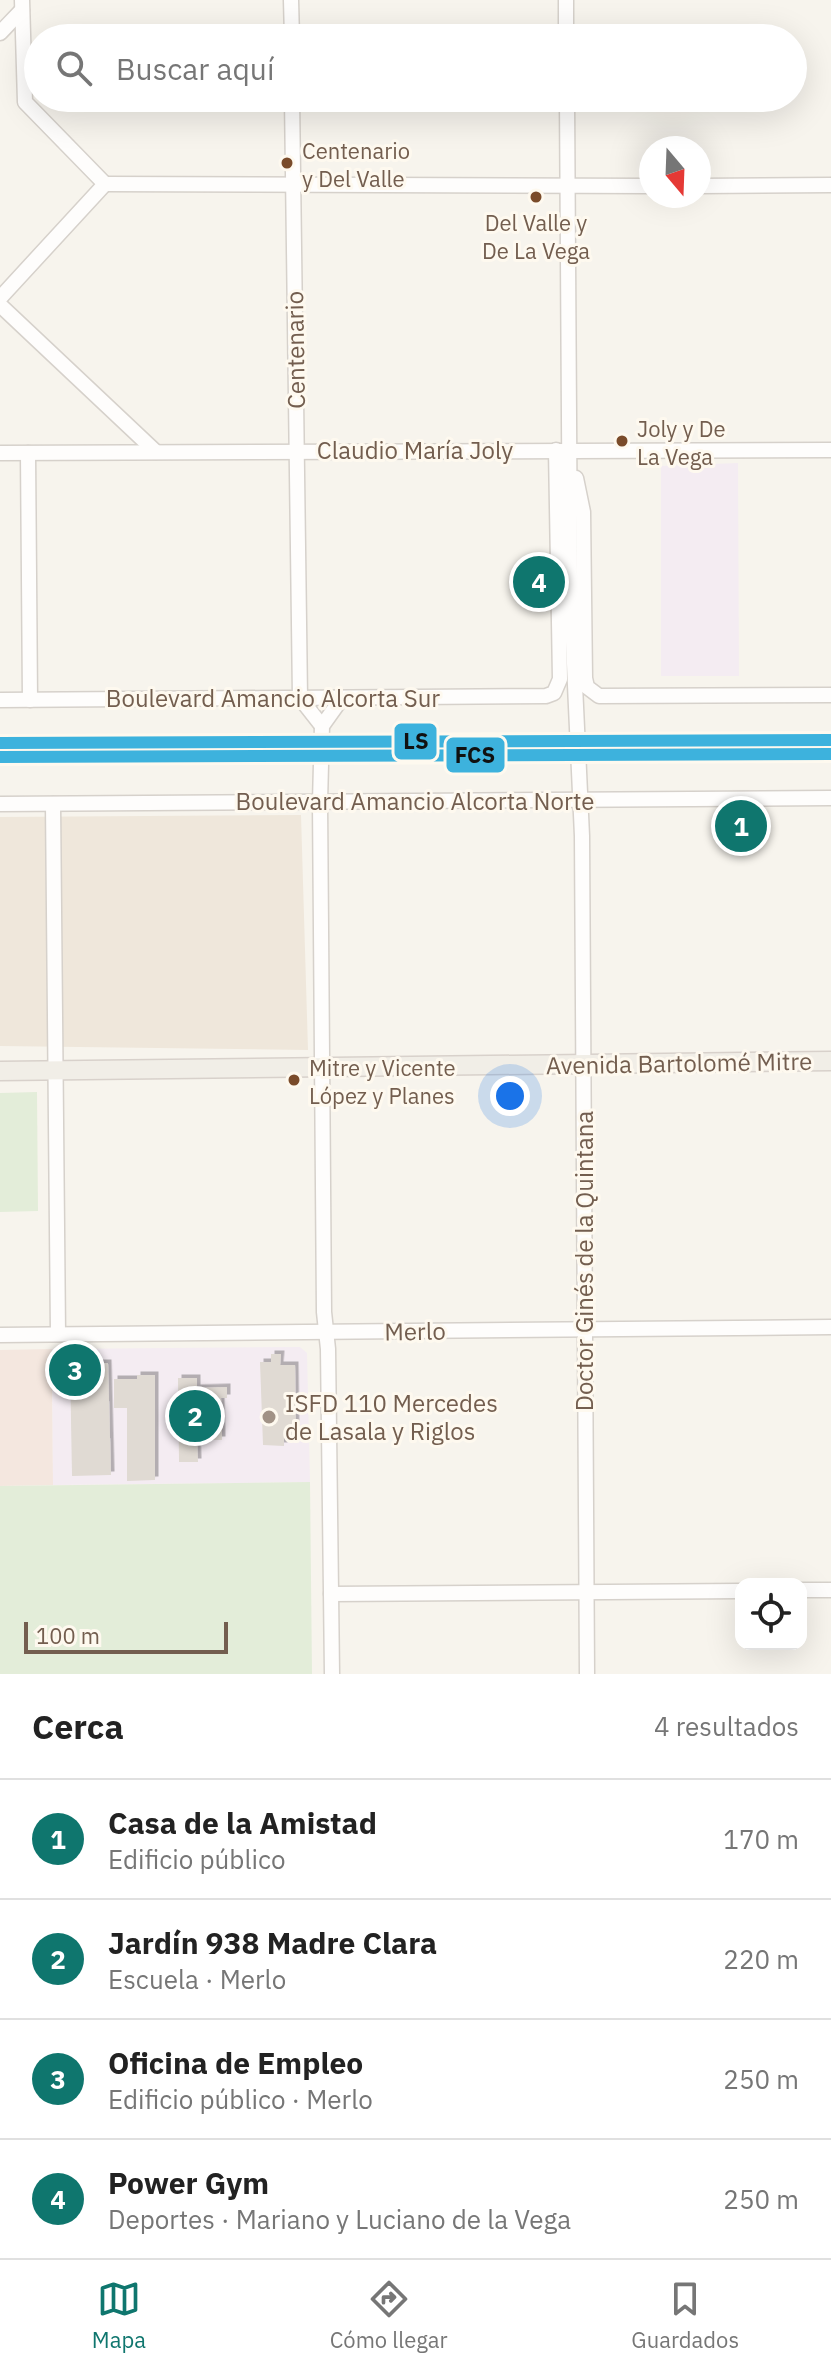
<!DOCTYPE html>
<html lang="es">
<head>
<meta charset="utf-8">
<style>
	:root { --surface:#fff; --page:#f2f2f2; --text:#222; --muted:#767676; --line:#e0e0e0; --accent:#0f766e }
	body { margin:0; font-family:"IBM Plex Sans",sans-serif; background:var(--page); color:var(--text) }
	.controls { position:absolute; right:24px; bottom:24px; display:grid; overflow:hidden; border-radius:16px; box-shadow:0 8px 32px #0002 }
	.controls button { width:72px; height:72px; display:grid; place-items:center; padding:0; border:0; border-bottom:2px solid var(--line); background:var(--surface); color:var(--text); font:40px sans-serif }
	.compass { position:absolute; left:639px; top:136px; width:72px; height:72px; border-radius:50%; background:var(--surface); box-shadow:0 8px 32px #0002; rotate:161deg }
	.scale { position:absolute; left:24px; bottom:20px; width:204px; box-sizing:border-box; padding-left:8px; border:4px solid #735e4f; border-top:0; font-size:22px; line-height:28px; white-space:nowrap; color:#735e4f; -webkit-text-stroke:6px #fef9ef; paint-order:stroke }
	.you { position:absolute; left:510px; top:1096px; width:28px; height:28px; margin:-20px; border:6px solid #fff; border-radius:50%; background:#1a73e8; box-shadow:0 0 0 12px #1a73e833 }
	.badge { display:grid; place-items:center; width:52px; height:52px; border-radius:50%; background:var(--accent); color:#fff; font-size:26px; font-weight:700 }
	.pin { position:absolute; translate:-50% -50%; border:4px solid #fff; box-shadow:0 2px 8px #0006 }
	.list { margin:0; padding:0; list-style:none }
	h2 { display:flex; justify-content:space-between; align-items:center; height:104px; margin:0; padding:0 32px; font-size:34px }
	h2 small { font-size:26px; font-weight:400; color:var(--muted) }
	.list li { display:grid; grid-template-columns:52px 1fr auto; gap:24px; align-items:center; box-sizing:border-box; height:120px; padding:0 32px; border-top:2px solid var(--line) }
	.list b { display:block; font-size:30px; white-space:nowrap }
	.list p { margin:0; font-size:26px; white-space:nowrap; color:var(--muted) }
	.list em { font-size:26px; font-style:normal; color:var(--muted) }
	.icon { flex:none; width:44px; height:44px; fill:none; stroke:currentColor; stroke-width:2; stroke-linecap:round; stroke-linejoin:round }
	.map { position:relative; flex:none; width:831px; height:1674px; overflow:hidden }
	.search { position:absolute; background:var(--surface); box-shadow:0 8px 32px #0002; left:24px; right:24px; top:24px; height:88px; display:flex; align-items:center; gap:20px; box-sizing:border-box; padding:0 28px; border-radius:44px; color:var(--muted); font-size:30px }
	.sheet { height:584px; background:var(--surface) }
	nav { display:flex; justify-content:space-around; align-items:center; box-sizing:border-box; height:112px; border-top:2px solid var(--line); background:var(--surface); font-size:22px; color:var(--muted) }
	nav a { display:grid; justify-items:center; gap:4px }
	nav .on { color:var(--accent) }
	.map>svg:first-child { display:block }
</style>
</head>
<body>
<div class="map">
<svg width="831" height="1674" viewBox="0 0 831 1674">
	<defs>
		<filter id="shadow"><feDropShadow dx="3.5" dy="-3.5" stdDeviation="0" flood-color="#0004"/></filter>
	</defs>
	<rect width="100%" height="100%" fill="#f7f4ed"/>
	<polygon fill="#efe7db" points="301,815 308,1050 0,1046 0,817"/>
	<polygon fill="#f4e7df" points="52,1349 53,1485 0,1486 0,1350"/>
	<g fill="#f4ecf2">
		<polygon points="738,463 739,676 661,676 661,466"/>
		<polygon points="300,1347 307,1353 310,1482 53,1485 52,1349"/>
	</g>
	<g fill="#e3edd9">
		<polygon points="37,1092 38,1211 0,1212 0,1093"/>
		<polygon points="310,1482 312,1674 0,1674 0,1486"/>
	</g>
	<g fill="#e0dad3" filter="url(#shadow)">
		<polygon points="271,1354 281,1354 280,1365 295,1365 296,1437 284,1437 284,1446 263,1445 260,1362 271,1362"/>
		<polygon points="70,1363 108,1363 111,1475 72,1476"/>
		<polygon points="137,1375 155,1375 155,1480 127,1481 127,1408 114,1408 114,1379 137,1379"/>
		<polygon points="178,1378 197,1378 197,1388 227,1387 227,1398 221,1398 222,1440 197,1440 198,1462 179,1462"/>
	</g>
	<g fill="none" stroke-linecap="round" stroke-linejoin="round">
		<defs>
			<g id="minor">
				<polyline points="291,0 292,38"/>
				<polyline points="566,0 566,38"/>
				<polyline points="0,33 22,10"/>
				<polyline points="292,98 300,698"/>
				<polyline points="567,98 570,577 582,836 587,1674"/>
				<polyline points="105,184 651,186"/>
				<polyline points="699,186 831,185"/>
				<polyline points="0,298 105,184 25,102 22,0"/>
				<polyline points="0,305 156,452"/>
				<polyline points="0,453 831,450"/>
				<polyline points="28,453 30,700"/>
				<polyline points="576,478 583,512 585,678 587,687 599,696 831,695"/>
				<polyline points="300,698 322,726"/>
				<polyline points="0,700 546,696 554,693 560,679 556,450"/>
				<polyline points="0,804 831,798"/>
				<polyline points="53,804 58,1334"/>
				<polyline points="0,1335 831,1327"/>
				<polyline points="801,1590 831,1590"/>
				<polyline points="331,1594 741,1591"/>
				<polyline points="332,1674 328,1349 324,1312 320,802 322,726 342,698"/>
			</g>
			<polyline id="major" points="0,1071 831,1061"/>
		</defs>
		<use href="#minor" stroke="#d6d1cb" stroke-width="17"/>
		<use href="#major" stroke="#d8d1cb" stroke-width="21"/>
		<use href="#minor" stroke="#fefdfc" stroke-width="14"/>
		<use href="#major" stroke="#f1eee7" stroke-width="18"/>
		<defs>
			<polyline id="rail-1" points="0,743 831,740"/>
			<polyline id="rail-2" points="0,757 831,754"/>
		</defs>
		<use href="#rail-1" stroke="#fef9ef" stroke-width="18"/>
		<use href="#rail-2" stroke="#fef9ef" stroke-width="18"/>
		<use href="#rail-1" stroke="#3db2dd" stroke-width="12"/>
		<use href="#rail-2" stroke="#3db2dd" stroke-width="12"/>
	</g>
	<g fill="#7a4b2a" stroke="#fef9ef" stroke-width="3">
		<circle cx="287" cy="163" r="7"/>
		<circle cx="536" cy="197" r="7"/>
		<circle cx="622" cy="441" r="7"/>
		<circle cx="294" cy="1080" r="7"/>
	</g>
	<circle fill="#a19286" stroke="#fef9ef" stroke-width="3" cx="269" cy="1417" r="8"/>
	<g text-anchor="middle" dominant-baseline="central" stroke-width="6" stroke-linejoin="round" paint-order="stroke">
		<g font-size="22" fill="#735e4f" stroke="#fef9ef" text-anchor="start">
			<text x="302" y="150">Centenario<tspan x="302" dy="28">y Del Valle</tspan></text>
			<text x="536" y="222" text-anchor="middle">Del Valle y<tspan x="536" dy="28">De La Vega</tspan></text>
			<text x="637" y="428">Joly y De<tspan x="637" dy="28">La Vega</tspan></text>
			<text x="309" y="1067">Mitre y Vicente<tspan x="309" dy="28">López y Planes</tspan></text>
		</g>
		<g font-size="24" fill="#735e4f" stroke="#fef9ef">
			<text transform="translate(295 350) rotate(-91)">Centenario</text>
			<text x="415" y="450">Claudio María Joly</text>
			<text x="273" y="698">Boulevard Amancio Alcorta Sur</text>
			<text x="415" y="801">Boulevard Amancio Alcorta Norte</text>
			<text transform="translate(679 1063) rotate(-1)">Avenida Bartolomé Mitre</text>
			<text transform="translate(584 1261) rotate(-90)">Doctor Ginés de la Quintana</text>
			<text transform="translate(415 1331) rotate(-1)">Merlo</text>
		</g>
		<g font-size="24" fill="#735e4f" stroke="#fef9ef" text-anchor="start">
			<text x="285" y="1403">ISFD 110 Mercedes<tspan x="285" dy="28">de Lasala y Riglos</tspan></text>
		</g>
	</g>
	<g stroke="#fef9ef" stroke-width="3">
		<rect x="393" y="722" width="45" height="39" rx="8" fill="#3db2dd"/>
		<rect x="445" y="736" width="61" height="38" rx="8" fill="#3db2dd"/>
	</g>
	<g font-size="22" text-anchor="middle" font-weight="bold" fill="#111">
		<text x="416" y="749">LS</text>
		<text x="475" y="763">FCS</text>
	</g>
</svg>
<div class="controls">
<button><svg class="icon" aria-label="locate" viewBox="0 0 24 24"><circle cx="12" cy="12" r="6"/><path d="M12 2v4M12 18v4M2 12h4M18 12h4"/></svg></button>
</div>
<svg class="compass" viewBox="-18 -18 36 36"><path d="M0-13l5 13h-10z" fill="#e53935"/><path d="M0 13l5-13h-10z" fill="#767676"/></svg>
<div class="scale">100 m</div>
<div class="you"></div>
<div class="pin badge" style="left:741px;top:826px">1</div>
<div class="pin badge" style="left:195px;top:1416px">2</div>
<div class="pin badge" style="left:75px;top:1370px">3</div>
<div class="pin badge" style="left:539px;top:582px">4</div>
<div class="search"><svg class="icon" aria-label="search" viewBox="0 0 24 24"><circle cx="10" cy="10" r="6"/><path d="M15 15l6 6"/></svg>Buscar aquí</div>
</div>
<section class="sheet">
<h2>Cerca<small>4 resultados</small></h2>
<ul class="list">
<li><span class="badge">1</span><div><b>Casa de la Amistad</b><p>Edificio público</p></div><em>170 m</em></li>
<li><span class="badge">2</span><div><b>Jardín 938 Madre Clara</b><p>Escuela · Merlo</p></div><em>220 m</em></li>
<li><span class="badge">3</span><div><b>Oficina de Empleo</b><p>Edificio público · Merlo</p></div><em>250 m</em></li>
<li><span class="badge">4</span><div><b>Power Gym</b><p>Deportes · Mariano y Luciano de la Vega</p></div><em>250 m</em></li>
</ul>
</section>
<nav>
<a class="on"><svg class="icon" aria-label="map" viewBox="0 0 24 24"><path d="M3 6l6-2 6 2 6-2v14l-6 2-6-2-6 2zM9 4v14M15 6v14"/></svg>Mapa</a>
<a><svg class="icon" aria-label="directions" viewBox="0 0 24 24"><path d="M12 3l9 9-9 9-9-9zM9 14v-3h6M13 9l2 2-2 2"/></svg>Cómo llegar</a>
<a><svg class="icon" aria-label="saved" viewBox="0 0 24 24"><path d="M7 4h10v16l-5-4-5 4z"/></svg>Guardados</a>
</nav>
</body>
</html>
